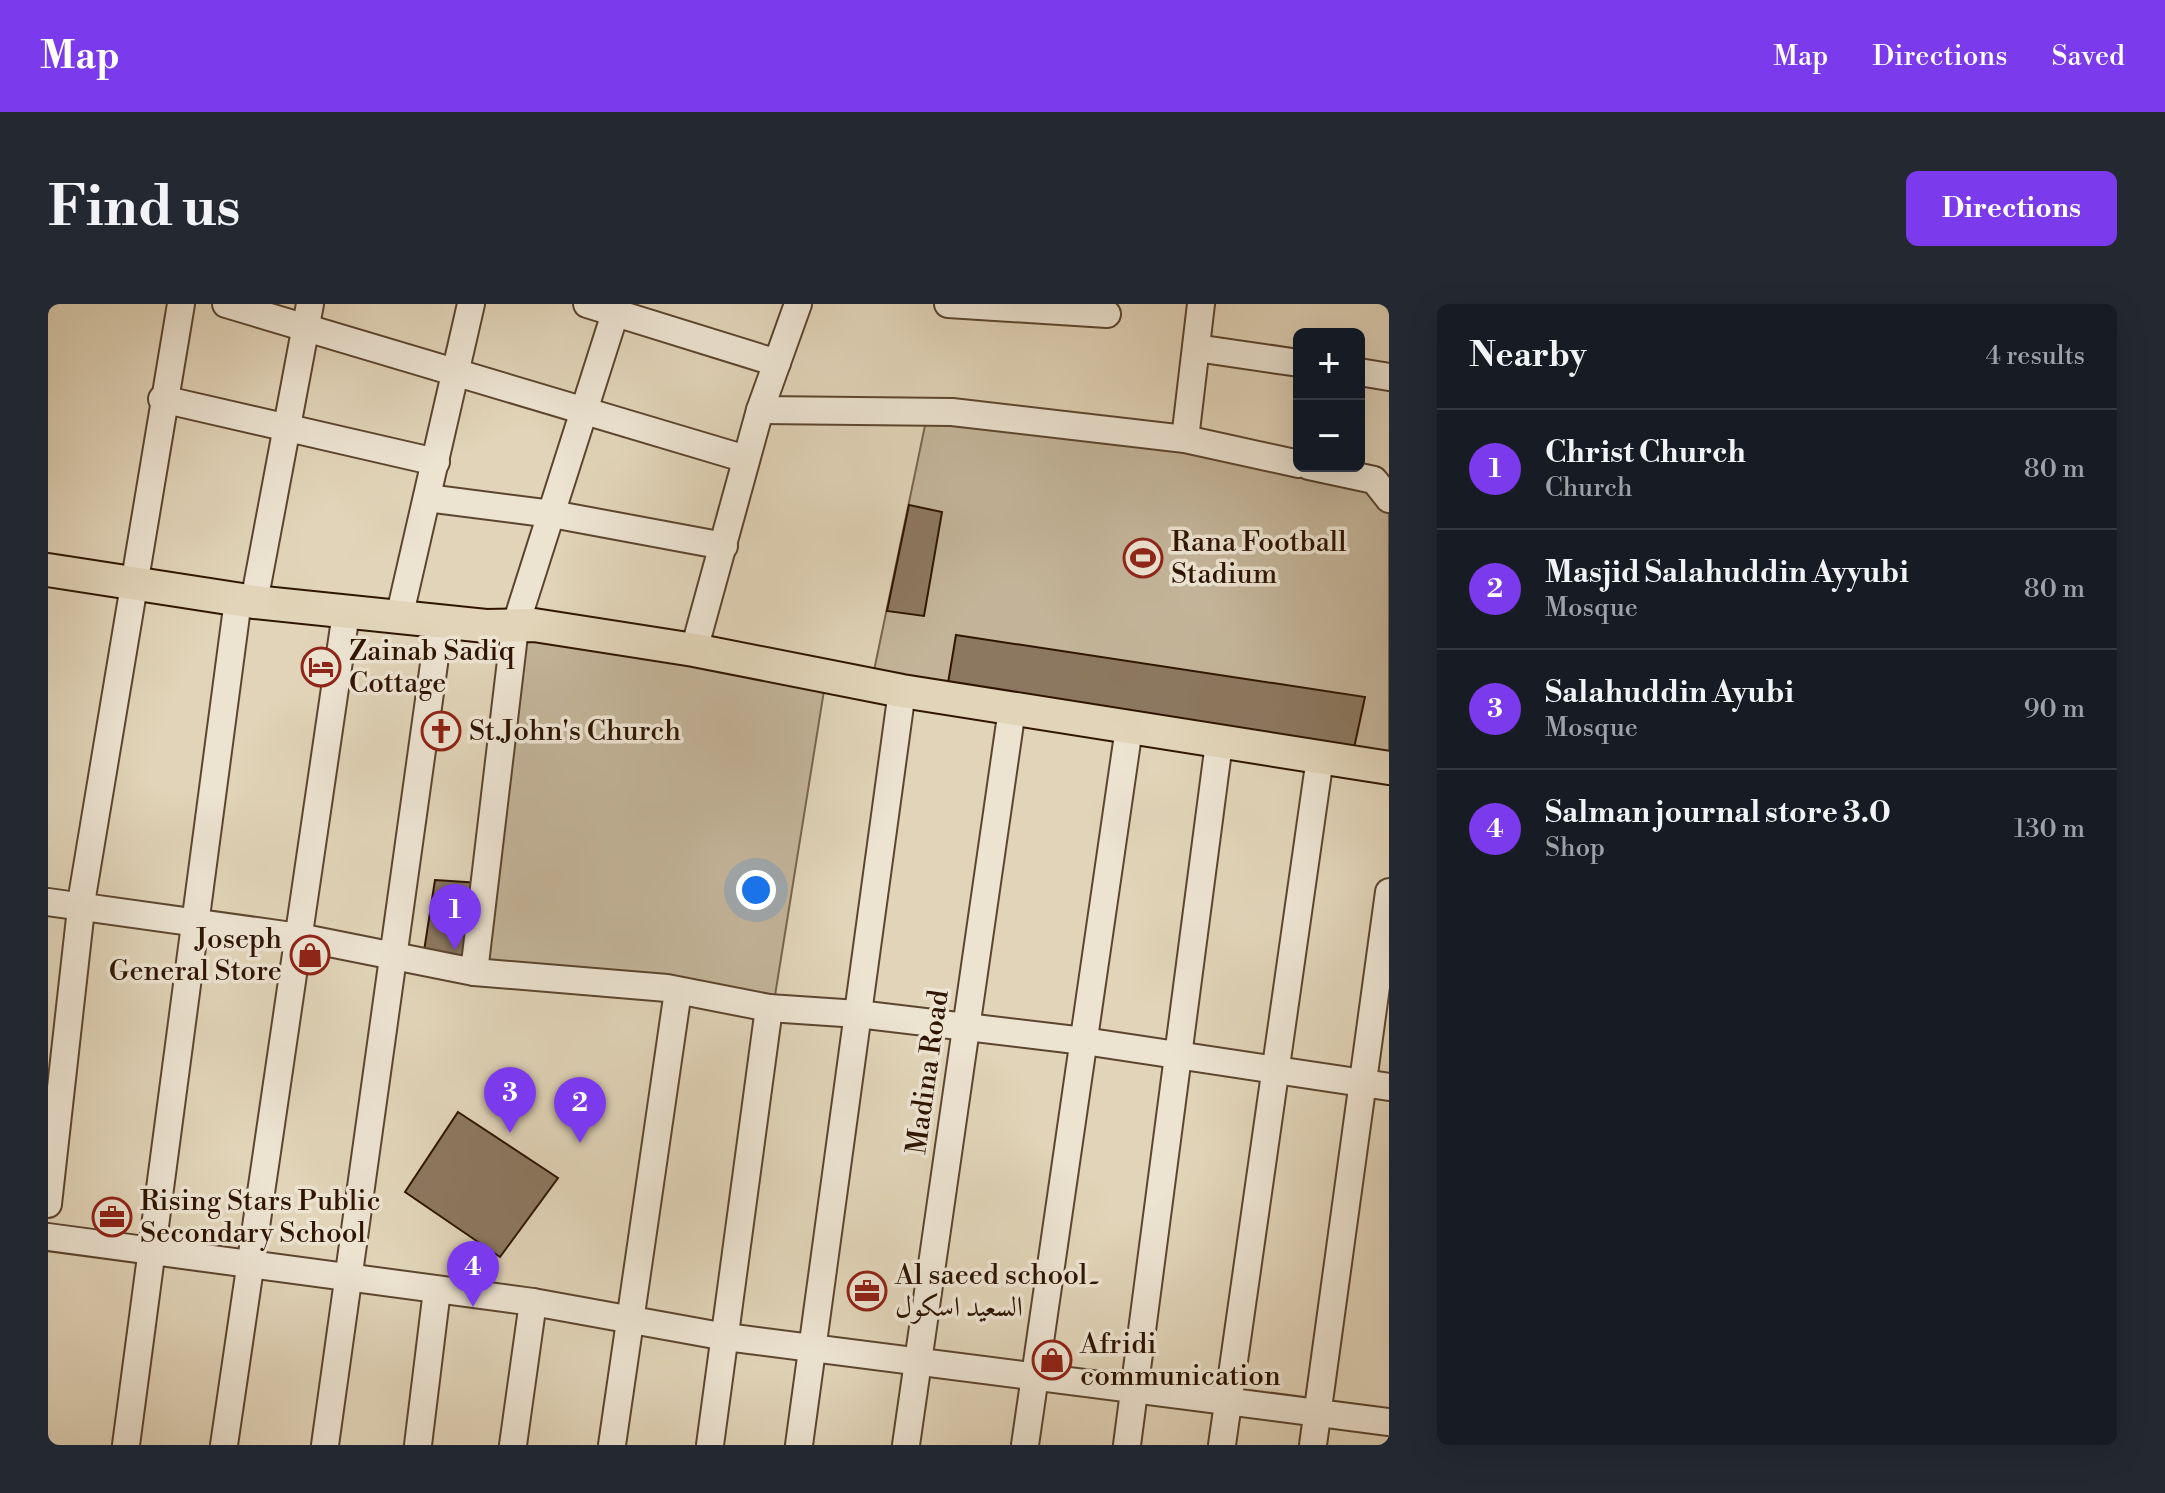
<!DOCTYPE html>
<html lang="en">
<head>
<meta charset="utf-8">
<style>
	:root { --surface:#171b24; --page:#242831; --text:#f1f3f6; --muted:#9ea1a6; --line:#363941; --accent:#7c3aed }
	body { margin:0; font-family:"Libre Bodoni",Amiri,serif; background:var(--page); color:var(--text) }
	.controls { position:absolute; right:24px; top:24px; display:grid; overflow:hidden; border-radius:12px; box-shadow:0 8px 32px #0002 }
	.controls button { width:72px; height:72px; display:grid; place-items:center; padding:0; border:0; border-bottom:2px solid var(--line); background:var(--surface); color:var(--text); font:40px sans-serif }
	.you { position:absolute; left:708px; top:586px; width:28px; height:28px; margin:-20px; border:6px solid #fff; border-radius:50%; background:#1a73e8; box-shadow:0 0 0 12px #1a73e833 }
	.badge { display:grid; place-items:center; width:52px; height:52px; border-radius:50%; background:var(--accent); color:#fff; font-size:26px; font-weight:700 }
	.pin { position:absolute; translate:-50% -66px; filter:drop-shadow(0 2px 4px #0008) }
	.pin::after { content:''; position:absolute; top:42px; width:28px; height:24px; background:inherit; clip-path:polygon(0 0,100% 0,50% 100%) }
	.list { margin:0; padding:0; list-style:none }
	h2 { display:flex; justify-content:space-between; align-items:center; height:104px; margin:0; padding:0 32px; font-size:34px }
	h2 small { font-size:26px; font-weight:400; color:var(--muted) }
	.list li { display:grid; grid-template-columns:52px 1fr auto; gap:24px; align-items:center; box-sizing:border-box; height:120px; padding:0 32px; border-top:2px solid var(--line) }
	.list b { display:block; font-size:30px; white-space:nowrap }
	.list p { margin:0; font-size:26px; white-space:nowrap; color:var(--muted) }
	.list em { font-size:26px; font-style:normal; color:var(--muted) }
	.map { position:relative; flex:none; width:1341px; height:1141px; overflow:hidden; border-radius:12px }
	header { display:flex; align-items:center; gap:48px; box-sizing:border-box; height:112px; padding:0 40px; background:var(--accent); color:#fff }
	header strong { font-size:38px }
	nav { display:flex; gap:44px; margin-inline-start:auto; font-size:28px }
	.intro { display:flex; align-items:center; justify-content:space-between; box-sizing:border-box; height:192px; padding:0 48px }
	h1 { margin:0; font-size:56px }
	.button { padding:20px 36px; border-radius:12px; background:var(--accent); color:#fff; font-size:28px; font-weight:700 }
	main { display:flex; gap:48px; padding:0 48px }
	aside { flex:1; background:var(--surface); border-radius:12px; box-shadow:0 8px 32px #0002 }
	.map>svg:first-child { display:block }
</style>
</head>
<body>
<header>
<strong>Map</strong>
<nav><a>Map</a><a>Directions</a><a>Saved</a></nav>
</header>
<div class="intro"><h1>Find us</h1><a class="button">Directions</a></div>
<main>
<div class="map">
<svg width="1341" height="1141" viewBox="0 0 1341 1141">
	<rect width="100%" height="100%" fill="#e1d4b8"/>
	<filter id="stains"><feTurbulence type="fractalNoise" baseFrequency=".0025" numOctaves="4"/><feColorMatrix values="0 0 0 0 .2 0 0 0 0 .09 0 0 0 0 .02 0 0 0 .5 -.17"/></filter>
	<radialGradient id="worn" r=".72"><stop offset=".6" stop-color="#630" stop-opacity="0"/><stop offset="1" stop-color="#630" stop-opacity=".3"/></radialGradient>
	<g fill="#c3b499" stroke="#79644d" stroke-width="2">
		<polygon points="880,107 1251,160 1341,195 1341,460 823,381"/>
		<polygon points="476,328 778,374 726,698 439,659"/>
	</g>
	<g fill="#8c7860" stroke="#2f1501" stroke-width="2">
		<polygon points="861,201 894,208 876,312 839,307"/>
		<polygon points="908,331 1317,393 1306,444 900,379"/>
		<polygon points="387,576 432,579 422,653 376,647"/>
		<polygon points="410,808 510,874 452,953 357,888"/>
	</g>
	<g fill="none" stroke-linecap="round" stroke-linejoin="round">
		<defs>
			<g id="minor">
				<polyline points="178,0 698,155"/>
				<polyline points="539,0 729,59"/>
				<polyline points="900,0 1059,10"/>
				<polyline points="1148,44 1251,59"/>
				<polyline points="1311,68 1341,73"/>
				<polyline points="114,95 388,158"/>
				<polyline points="712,106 904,108 1137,135 1251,160"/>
				<polyline points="1137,135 1153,0"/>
				<polyline points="1261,162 1326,176 1341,195"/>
				<polyline points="379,194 504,210 676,242"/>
				<polyline points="206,298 262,0"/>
				<polyline points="351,314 423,0"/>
				<polyline points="646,346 712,106 750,0"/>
				<polyline points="0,598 251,633 426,668 619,684 721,704 810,710 1036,737 1341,783"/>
				<polyline points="426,668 467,323 570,0"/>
				<polyline points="0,900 35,587 133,0"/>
				<polyline points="0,933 485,998 678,1033 1341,1118"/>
				<polyline points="78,1141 190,296"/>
				<polyline points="176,1141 298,309"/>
				<polyline points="277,1141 392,317"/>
				<polyline points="370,1141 389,986"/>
				<polyline points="465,1141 485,998"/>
				<polyline points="564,1141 630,687"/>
				<polyline points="662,1141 721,704"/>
				<polyline points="751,1141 854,387"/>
				<polyline points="858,1141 964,405"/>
				<polyline points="977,1141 1081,424"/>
				<polyline points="1079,1141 1171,439"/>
				<polyline points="1174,1141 1272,454"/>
				<polyline points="1265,1141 1341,588"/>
			</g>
			<polyline id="major" points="0,266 206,298 438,322 486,321 646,346 854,387 1341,464"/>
		</defs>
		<use href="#minor" stroke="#5c452f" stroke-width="30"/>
		<use href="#major" stroke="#2f1501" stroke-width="36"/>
		<use href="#minor" stroke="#ece3d1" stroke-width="26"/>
		<use href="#major" stroke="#e1d4b8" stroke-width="32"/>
	</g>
	<defs>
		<symbol id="stadium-ring" viewBox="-11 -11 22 22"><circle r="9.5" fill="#ece3d1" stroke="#8f2418" stroke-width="1.5"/><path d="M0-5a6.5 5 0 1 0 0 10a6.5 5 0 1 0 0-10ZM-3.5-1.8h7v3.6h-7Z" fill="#8f2418"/></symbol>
		<symbol id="hotel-ring" viewBox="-11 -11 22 22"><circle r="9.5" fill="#ece3d1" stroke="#8f2418" stroke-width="1.5"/><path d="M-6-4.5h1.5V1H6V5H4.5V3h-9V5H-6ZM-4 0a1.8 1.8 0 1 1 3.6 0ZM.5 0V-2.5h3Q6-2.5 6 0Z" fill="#8f2418"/></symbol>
		<symbol id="church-ring" viewBox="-11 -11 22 22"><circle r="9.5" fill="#ece3d1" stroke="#8f2418" stroke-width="1.5"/><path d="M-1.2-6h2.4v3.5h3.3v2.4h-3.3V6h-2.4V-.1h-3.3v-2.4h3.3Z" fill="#8f2418"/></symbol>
		<symbol id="shop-ring" viewBox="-11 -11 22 22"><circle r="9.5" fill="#ece3d1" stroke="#8f2418" stroke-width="1.5"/><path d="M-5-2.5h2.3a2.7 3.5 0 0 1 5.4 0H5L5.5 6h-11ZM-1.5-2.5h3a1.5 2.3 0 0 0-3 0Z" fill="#8f2418"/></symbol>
		<symbol id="office-ring" viewBox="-11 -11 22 22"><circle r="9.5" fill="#ece3d1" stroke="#8f2418" stroke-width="1.5"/><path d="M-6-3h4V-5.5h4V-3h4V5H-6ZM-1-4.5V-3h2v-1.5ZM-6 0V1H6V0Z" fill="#8f2418"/></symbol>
	</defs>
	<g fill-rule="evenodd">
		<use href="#stadium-ring" x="1073" y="232" width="44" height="44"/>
		<use href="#hotel-ring" x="251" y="341" width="44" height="44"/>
		<use href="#church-ring" x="371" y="405" width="44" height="44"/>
		<use href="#shop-ring" x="240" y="629" width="44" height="44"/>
		<use href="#office-ring" x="42" y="891" width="44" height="44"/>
		<use href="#office-ring" x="797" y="965" width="44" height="44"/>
		<use href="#shop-ring" x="982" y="1034" width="44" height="44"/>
	</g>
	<g text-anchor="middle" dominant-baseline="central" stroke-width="7" stroke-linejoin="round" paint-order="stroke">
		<g font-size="28" fill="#2f1501" stroke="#ece3d1" text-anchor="start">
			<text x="1123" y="238">Rana Football<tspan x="1123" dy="32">Stadium</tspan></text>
			<text x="301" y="347">Zainab Sadiq<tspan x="301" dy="32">Cottage</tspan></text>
			<text x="421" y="427">St.John's Church</text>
			<text x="234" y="635" text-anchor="end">Joseph<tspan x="234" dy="32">General Store</tspan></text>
			<text x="92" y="897">Rising Stars Public<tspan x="92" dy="32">Secondary School</tspan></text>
			<text x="847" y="971">Al saeed school۔<tspan x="847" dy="32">السعید اسکول</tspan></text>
			<text x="1032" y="1040">Afridi<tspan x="1032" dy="32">communication</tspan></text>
		</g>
		<g font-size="28" fill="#2f1501" stroke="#ece3d1">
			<text transform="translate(880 768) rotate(-82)">Madina Road</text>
		</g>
	</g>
	<rect width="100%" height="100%" filter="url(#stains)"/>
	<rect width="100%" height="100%" fill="url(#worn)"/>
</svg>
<div class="controls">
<button>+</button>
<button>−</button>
</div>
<div class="you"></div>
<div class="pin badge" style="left:407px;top:646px">1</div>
<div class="pin badge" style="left:532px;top:839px">2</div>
<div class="pin badge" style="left:462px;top:829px">3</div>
<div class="pin badge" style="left:425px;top:1003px">4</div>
</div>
<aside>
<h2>Nearby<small>4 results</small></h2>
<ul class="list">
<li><span class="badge">1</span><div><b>Christ Church</b><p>Church</p></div><em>80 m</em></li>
<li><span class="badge">2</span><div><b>Masjid Salahuddin Ayyubi</b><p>Mosque</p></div><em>80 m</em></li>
<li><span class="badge">3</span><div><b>Salahuddin Ayubi</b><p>Mosque</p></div><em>90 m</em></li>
<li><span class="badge">4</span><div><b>Salman journal store 3.0</b><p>Shop</p></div><em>130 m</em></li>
</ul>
</aside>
</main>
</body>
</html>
